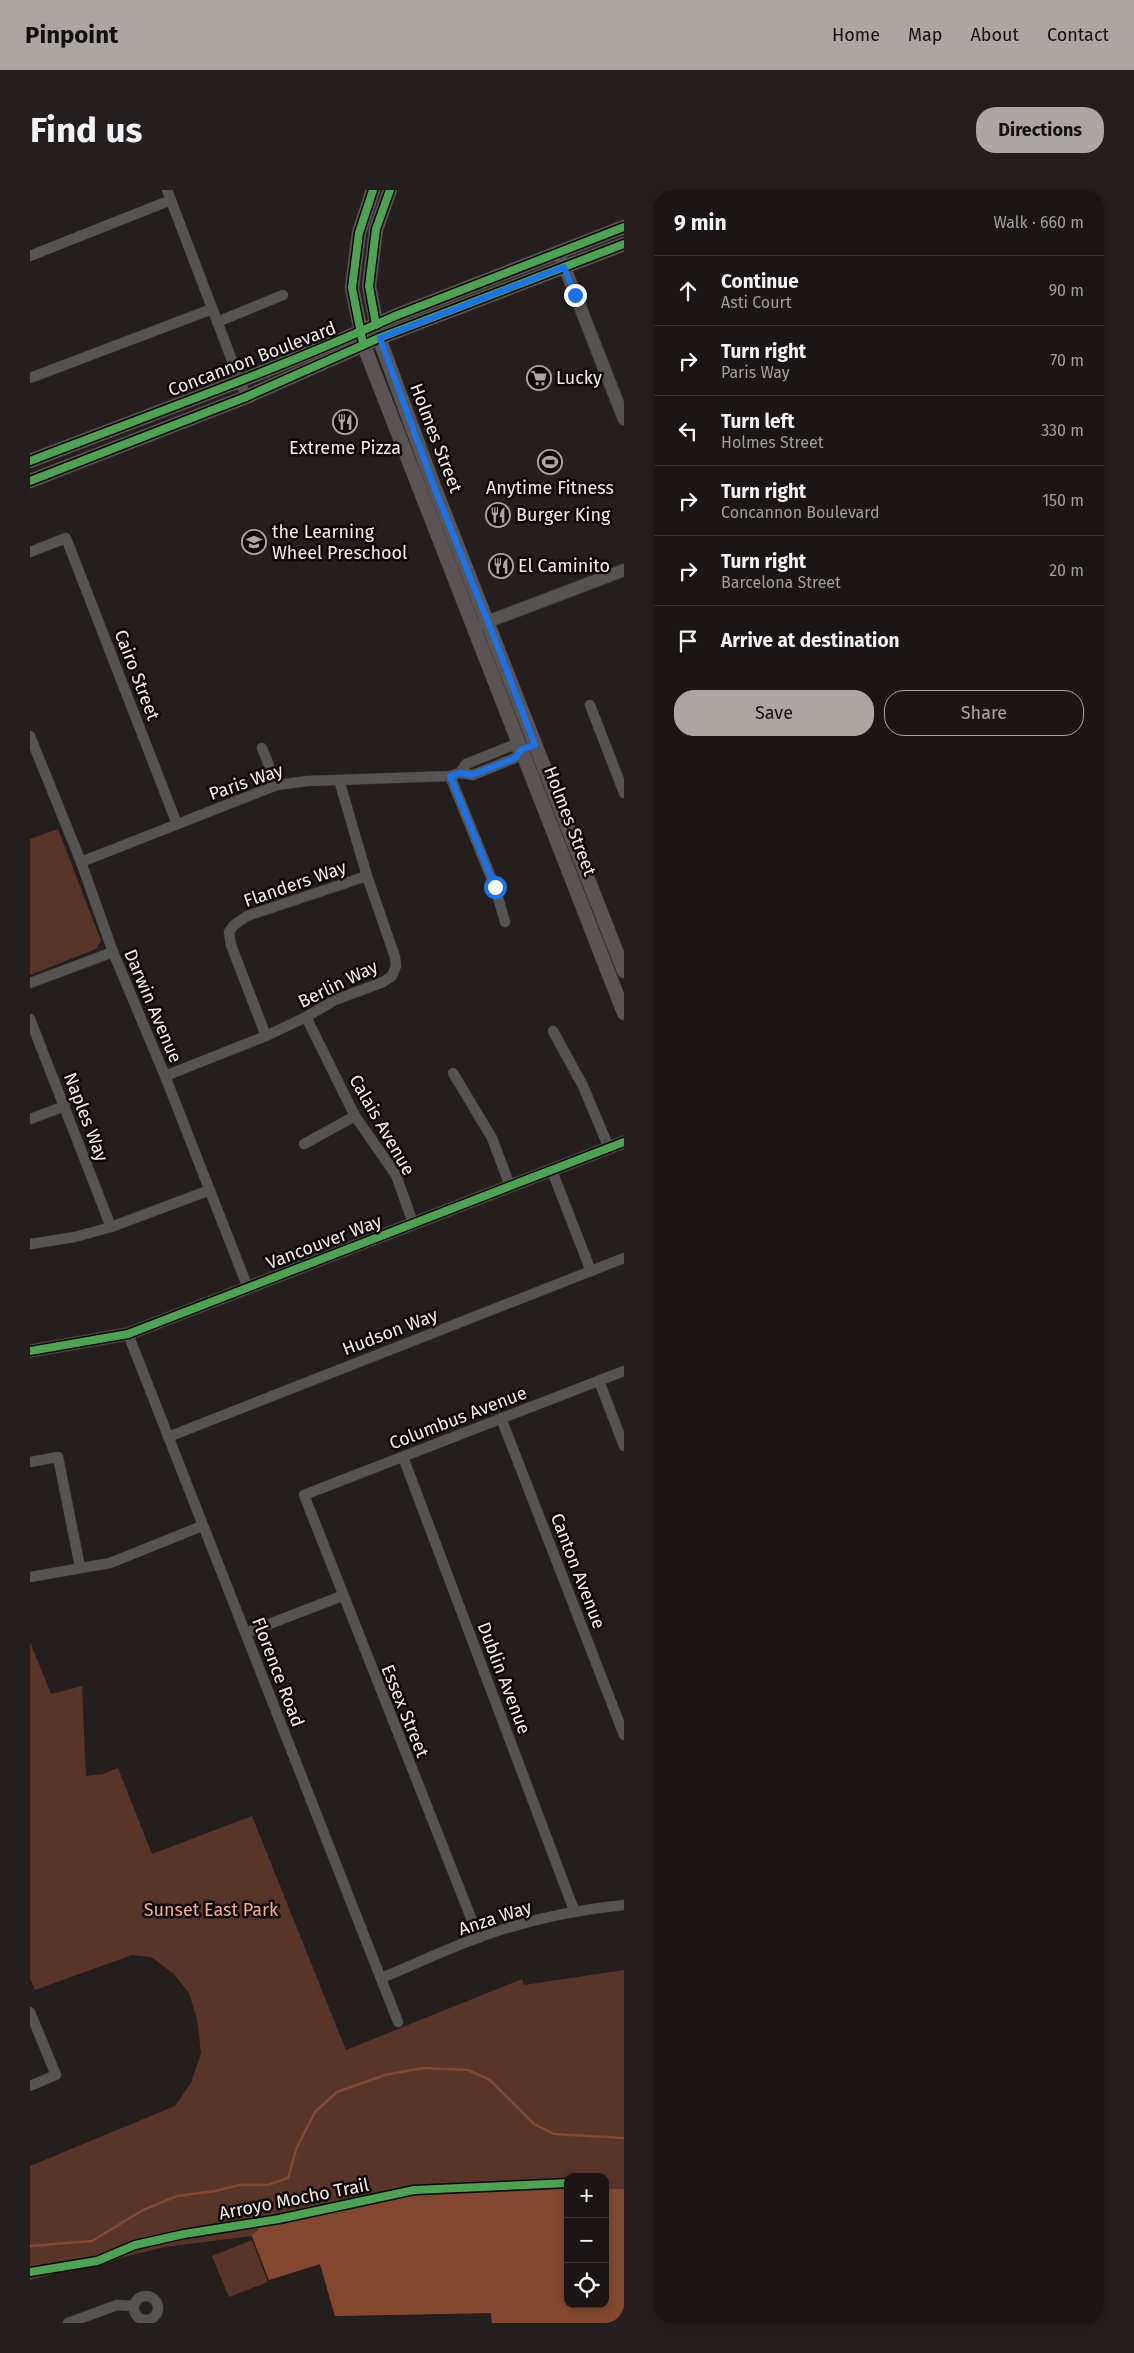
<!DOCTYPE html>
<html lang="en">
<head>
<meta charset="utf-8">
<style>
	:root { --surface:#1b1615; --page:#241f1e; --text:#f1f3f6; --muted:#a09fa0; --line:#393534; --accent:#aca5a2 }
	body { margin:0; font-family:"Fira Sans",sans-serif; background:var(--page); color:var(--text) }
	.controls { position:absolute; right:15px; bottom:15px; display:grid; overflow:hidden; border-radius:10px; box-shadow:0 2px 8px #0003 }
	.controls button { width:45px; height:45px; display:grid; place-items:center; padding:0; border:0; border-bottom:1px solid var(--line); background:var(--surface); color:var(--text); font:25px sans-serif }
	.stop { position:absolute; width:15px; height:15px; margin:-11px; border:4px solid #1a73e8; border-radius:50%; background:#fff }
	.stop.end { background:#1a73e8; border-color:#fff; box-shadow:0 1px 5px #0008 }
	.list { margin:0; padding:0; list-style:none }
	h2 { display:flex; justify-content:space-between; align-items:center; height:65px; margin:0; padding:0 20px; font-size:21px }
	h2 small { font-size:16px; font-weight:400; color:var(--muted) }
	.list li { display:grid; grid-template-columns:32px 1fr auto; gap:15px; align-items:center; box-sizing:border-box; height:70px; padding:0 20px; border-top:1px solid var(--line) }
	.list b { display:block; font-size:19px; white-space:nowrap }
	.list p { margin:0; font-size:16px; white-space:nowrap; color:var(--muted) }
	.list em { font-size:16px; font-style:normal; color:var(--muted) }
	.actions { display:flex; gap:10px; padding:15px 20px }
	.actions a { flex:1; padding:11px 0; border:1px solid var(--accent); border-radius:20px; text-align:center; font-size:18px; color:var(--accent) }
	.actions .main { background:var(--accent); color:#111 }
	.icon { flex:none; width:28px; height:28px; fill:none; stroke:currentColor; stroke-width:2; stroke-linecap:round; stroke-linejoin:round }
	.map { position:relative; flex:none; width:594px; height:2133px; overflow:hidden; border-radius:20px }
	header { display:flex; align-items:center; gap:30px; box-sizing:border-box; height:70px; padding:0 25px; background:var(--accent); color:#111 }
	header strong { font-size:24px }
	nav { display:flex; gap:28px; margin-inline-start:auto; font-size:18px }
	.intro { display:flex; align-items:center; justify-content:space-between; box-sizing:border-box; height:120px; padding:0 30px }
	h1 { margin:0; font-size:35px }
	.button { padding:12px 22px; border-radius:20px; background:var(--accent); color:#111; font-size:18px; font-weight:700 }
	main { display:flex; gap:30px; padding:0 30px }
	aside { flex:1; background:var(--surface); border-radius:20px; box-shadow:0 2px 8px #0003 }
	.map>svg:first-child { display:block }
</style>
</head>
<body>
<header>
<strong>Pinpoint</strong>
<nav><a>Home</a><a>Map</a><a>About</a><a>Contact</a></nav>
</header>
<div class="intro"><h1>Find us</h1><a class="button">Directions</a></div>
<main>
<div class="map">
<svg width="594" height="2133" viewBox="0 0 594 2133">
	<rect width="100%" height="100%" fill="#241e1c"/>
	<g fill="#583528" fill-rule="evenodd">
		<polygon points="28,639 71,751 66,759 0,785 0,649"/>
		<path d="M 0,1452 L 21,1504 L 52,1496 L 56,1586 L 73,1584 L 88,1578 L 122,1664 L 222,1626 L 316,1860 L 492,1789 L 494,1795 L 594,1780 L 594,2133 L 462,2133 L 461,2123 L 305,2126 L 290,2074 L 239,2090 L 222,2046 L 135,2057 L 0,2090 L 0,1976 L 145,1916 L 161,1893 L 171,1863 L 167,1829 L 159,1803 L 144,1784 L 121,1767 L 102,1765 L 5,1800 L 0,1789 ZM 538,1987 L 575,1987 L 575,2114 L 538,2114 Z"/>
		<polygon points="222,2050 238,2092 199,2107 182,2066"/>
	</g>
	<polygon fill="#844830" points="538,1999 538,2114 575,2114 575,1999 594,1999 594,2133 462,2133 461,2123 305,2126 290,2074 239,2090 222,2046 232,2035 382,2006"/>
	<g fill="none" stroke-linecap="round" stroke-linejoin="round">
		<polyline stroke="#844830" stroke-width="2.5" points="0,2056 62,2051 113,2020 147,2006 185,2001 209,1995 238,1995 258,1988 267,1957 285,1922 307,1902 355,1885 393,1878 438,1880 460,1890 504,1934 524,1944 594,1948"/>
		<defs>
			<g id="minor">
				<polyline points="137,0 216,207"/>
				<polyline points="0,66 141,10"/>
				<polyline points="187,132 253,105"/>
				<polyline points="0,188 182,119"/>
				<polyline points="0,362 36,348 147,634"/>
				<polyline points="560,515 594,603"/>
				<polyline points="0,546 51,672 83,762 135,886 218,1098"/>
				<polyline points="232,558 247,595"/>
				<polyline points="430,583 436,574 481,556 492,559"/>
				<polyline points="420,586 465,697 475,732"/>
				<polyline points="51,672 247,595 278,591 420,586 430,583 443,585 485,568 492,559 496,558"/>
				<polyline points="0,793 83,762"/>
				<polyline points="276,827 325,926 366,985 383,1033"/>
				<polyline points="0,829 81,1037"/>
				<polyline points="523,841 553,896 579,958"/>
				<polyline points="236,846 201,755 199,742 204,735 217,726 337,686"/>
				<polyline points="423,883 462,948 480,996"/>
				<polyline points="135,886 236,846 276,827 305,810 353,792 362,786 366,776 365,767 337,686 309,590"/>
				<polyline points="0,929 35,916"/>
				<polyline points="274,954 325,926"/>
				<polyline points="522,981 561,1081"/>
				<polyline points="0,1054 45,1047 81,1037 180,1000"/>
				<polyline points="98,1144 368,1832"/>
				<polyline points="569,1191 594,1256"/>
				<polyline points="471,1228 594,1545"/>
				<polyline points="138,1247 594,1068"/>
				<polyline points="373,1267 544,1720"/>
				<polyline points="0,1272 28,1267 50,1377"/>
				<polyline points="0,1387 80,1373 172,1336"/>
				<polyline points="216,1443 312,1406"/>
				<polyline points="449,1748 274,1305 594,1181"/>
				<path d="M 351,1788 C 384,1775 416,1759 450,1747 C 497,1730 544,1720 594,1715"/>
				<polyline points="0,1822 26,1885 0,1896"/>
				<circle cx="116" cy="2118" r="12"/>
				<polyline points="38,2133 87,2115 104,2116"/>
			</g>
			<g id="tertiary">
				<polyline points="531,68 594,229"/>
				<polyline points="449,435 594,380"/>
				<polyline points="0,1161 98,1144 594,952"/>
			</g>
			<g id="secondary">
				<polyline points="343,0 329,43 322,98 334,156 594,823"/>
				<polyline points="360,0 346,39 339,96 349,148 405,299 594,781"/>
				<path d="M 0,271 C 122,224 246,180 365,126 L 594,37"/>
				<polyline points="0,291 216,207 349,148 594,54"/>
			</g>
		</defs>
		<use href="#minor" stroke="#3c3836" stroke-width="11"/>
		<use href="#tertiary" stroke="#3c3836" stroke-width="14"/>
		<use href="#secondary" stroke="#3c3836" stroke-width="15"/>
		<use href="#minor" stroke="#565453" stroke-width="10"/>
		<use href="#tertiary" stroke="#565453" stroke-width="12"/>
		<use href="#secondary" stroke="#5a5554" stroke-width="14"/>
		<defs>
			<g id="cycleway">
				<polyline points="346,135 339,96 346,39 360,0"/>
				<polyline points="332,149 322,98 329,43 343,0"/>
				<path d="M 0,271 C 122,224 246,180 365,126 L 594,37"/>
				<polyline points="0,291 216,207 349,148 594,54"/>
				<polyline points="0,1161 98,1144 594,952"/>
				<polyline points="0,2082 67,2071 105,2055 154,2044 249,2029 384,2000 538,1993"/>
			</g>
		</defs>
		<use href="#cycleway" stroke="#0d0806" stroke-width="11"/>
		<use href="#cycleway" stroke="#4ca352" stroke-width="8"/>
	</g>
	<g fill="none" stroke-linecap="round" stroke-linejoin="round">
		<polyline stroke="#1a73e8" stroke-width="6" points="465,697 420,586 430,583 442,585 485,568 492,559 505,555 466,452 405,299 350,148 534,77 545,105"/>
	</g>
	<defs>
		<symbol id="supermarket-ring" viewBox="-11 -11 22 22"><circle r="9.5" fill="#0d0806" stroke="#aca5a2" stroke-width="1.5"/><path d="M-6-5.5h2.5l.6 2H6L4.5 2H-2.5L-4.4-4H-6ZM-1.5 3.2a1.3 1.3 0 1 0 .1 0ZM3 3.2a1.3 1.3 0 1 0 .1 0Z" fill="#aca5a2"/></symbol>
		<symbol id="restaurant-ring" viewBox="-11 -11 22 22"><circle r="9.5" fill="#0d0806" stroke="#aca5a2" stroke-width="1.5"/><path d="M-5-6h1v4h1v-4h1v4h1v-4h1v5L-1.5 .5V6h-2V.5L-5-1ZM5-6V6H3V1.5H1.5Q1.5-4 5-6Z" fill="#aca5a2"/></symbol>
		<symbol id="stadium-ring" viewBox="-11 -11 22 22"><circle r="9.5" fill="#0d0806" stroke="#aca5a2" stroke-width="1.5"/><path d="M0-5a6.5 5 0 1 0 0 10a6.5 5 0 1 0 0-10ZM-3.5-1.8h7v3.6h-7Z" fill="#aca5a2"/></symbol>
		<symbol id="school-ring" viewBox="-11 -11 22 22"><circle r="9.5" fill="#0d0806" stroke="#aca5a2" stroke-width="1.5"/><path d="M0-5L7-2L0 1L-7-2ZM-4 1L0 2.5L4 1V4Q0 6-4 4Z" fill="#aca5a2"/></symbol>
	</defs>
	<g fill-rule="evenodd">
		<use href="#supermarket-ring" x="495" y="174" width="28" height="28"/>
		<use href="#restaurant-ring" x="301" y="218" width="28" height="28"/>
		<use href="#stadium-ring" x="506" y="258" width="28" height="28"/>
		<use href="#restaurant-ring" x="454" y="311" width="28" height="28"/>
		<use href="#school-ring" x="210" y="338" width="28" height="28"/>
		<use href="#restaurant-ring" x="457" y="362" width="28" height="28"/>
	</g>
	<g text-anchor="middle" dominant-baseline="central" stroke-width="5" stroke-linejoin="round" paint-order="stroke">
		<g font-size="18" fill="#f5edea" stroke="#0d0806">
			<text transform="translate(222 169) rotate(-21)">Concannon Boulevard</text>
			<text transform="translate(406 248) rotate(69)">Holmes Street</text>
			<text transform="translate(107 485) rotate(69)">Cairo Street</text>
			<text transform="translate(216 592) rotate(-19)">Paris Way</text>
			<text transform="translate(540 631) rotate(69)">Holmes Street</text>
			<text transform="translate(265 694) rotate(-19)">Flanders Way</text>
			<text transform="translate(308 794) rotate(-26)">Berlin Way</text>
			<text transform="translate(123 816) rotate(67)">Darwin Avenue</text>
			<text transform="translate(56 927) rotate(69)">Naples Way</text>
			<text transform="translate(352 935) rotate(60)">Calais Avenue</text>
			<text transform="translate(294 1052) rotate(-21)">Vancouver Way</text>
			<text transform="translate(360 1142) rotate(-21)">Hudson Way</text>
			<text transform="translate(428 1228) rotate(-21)">Columbus Avenue</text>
			<text transform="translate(548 1381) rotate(69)">Canton Avenue</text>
			<text transform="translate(248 1482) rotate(69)">Florence Road</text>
			<text transform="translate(474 1488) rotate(69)">Dublin Avenue</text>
			<text transform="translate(375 1521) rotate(68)">Essex Street</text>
			<text transform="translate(465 1728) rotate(-18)">Anza Way</text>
			<text transform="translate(264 2009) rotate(-11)">Arroyo Mocho Trail</text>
		</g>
		<g font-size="18" fill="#f5edea" stroke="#0d0806" text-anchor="start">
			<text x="526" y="188">Lucky</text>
			<text x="315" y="258" text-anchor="middle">Extreme Pizza</text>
			<text x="520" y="298" text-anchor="middle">Anytime Fitness</text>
			<text x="486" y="325">Burger King</text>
			<text x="242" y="342">the Learning<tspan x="242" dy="21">Wheel Preschool</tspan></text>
			<text x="488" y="376">El Caminito</text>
		</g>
		<g font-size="18" fill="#f9ac8e" stroke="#0d0806">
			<text x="181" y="1720">Sunset East Park</text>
		</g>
	</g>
</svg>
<div class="controls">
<button>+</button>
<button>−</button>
<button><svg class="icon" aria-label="locate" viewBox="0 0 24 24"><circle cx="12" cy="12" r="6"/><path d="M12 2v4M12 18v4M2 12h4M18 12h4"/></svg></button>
</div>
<div class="stop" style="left:465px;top:697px"></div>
<div class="stop end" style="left:545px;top:105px"></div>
</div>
<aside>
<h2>9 min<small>Walk · 660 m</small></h2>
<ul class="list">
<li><svg class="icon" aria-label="ahead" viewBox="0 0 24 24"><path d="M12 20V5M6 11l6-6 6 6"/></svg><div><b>Continue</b><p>Asti Court</p></div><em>90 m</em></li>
<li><svg class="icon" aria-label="right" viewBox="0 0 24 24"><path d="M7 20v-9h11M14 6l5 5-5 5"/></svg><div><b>Turn right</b><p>Paris Way</p></div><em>70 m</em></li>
<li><svg class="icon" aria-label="left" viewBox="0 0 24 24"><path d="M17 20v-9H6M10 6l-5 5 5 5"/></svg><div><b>Turn left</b><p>Holmes Street</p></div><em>330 m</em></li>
<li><svg class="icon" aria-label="right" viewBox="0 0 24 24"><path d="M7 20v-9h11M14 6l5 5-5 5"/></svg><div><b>Turn right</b><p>Concannon Boulevard</p></div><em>150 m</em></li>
<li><svg class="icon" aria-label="right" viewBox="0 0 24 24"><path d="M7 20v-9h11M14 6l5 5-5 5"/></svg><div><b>Turn right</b><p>Barcelona Street</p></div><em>20 m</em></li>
<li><svg class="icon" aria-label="arrive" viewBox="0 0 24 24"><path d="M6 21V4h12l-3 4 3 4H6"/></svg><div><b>Arrive at destination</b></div></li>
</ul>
<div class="actions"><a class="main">Save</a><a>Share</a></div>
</aside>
</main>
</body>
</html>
